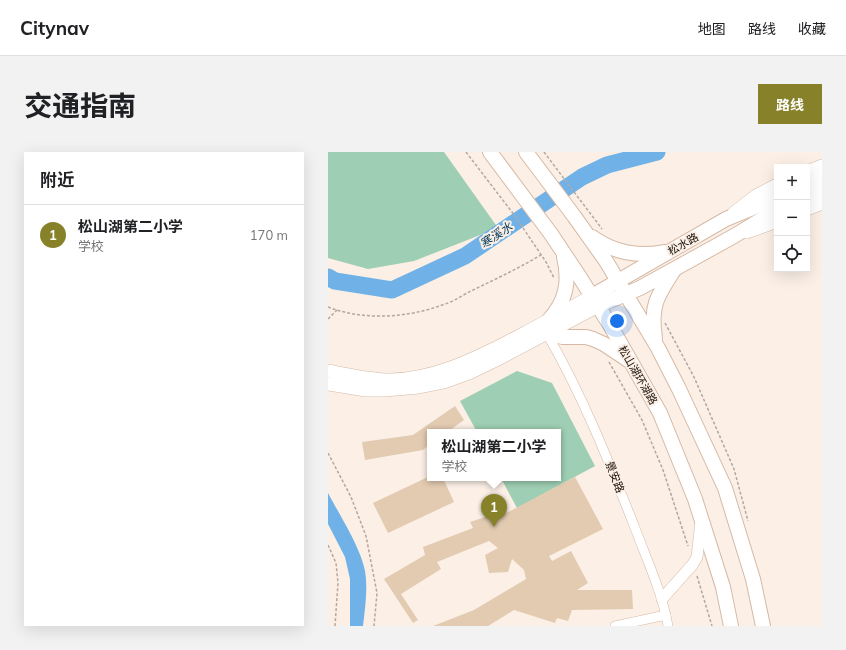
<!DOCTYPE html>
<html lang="zh">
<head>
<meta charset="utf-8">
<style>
	:root { --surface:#fff; --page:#f2f2f2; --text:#202124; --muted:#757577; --line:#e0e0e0; --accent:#87822a }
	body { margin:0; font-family:Mulish,"Noto Sans SC",sans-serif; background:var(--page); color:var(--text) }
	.controls { position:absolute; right:12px; top:12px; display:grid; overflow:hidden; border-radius:0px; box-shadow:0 4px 16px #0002 }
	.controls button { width:36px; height:36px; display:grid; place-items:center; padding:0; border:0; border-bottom:1px solid var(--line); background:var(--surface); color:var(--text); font:20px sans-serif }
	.you { position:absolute; left:289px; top:169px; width:14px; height:14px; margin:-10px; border:3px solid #fff; border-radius:50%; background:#1a73e8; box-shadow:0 0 0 6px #1a73e833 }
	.badge { display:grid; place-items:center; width:26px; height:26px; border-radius:50%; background:var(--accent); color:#fff; font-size:13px; font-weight:700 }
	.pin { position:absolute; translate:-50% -33px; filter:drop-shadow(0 1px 2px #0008) }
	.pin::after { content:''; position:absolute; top:21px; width:14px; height:12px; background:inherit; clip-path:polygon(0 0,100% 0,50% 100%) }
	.popup { position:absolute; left:99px; top:277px; width:134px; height:52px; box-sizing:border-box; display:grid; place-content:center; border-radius:0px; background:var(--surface); filter:drop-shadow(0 1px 3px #0005); font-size:13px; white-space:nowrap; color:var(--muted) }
	.popup b { font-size:15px; color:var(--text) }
	.popup::after { content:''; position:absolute; left:50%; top:100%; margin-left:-8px; border:8px solid transparent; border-top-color:var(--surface) }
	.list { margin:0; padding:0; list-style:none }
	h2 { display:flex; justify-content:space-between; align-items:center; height:52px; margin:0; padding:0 16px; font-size:17px }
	h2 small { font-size:13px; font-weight:400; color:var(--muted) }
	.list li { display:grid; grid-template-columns:26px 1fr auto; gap:12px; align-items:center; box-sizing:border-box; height:60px; padding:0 16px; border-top:1px solid var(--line) }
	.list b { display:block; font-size:15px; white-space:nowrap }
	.list p { margin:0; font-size:13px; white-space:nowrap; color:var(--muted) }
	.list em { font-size:13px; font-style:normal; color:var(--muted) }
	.icon { flex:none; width:22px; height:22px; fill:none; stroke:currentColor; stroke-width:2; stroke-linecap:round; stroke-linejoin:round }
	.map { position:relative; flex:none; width:494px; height:474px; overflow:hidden; border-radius:0px }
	header { display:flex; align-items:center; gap:24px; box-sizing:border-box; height:56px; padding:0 20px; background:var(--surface); border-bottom:1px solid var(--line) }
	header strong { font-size:19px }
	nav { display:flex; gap:22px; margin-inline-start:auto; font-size:14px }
	.intro { display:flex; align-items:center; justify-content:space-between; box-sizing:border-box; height:96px; padding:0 24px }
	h1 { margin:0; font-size:28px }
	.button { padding:10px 18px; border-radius:0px; background:var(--accent); color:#fff; font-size:14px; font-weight:700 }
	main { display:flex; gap:24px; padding:0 24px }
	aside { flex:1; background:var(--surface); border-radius:0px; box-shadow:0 4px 16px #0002 }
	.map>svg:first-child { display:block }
</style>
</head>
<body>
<header>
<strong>Citynav</strong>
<nav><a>地图</a><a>路线</a><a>收藏</a></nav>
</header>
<div class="intro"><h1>交通指南</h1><a class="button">路线</a></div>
<main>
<aside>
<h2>附近<small></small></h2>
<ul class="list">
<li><span class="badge">1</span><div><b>松山湖第二小学</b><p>学校</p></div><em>170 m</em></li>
</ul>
</aside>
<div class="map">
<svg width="494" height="474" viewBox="0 0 494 474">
	<rect width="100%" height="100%" fill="#fbefe6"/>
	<g fill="#9eceb3">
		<polygon points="0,0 116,0 170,76 86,109 40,117 0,106"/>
		<polygon points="189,219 224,231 267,314 189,356 173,326 230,326 230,280 149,280 132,249"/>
	</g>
	<path fill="#70b2e7" d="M 0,341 C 11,362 33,396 37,419 C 40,437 37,456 35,474 L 22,474 L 22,427 L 17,405 L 0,372 Z"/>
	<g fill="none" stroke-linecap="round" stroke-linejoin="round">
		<polyline stroke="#70b2e7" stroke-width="3" points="0,134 7,129"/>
		<polyline stroke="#70b2e7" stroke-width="17" points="0,125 7,129 64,138 137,104 254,25 279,13 329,0"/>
	</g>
	<g fill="#e3cbb1">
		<polygon points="127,254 136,268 119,280 102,280 102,292 95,298 37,308 34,290 85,283"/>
		<polygon points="102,324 102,326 115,326 126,350 60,381 45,351"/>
		<polygon points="247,325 275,377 221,404 224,409 243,399 260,431 249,438 304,438 305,457 244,458 240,469 229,466 227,471 186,458 160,474 105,474 146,458 198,427 196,418 184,407 180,420 161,421 157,403 170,396 161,389 109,410 113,417 73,442 90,468 85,471 56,427 97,403 95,395 145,376 142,370 160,364 165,368"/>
	</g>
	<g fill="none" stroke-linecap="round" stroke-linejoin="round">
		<defs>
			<g id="minor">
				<path d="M 219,182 C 255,244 281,310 307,376 C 319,408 334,440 340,474"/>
				<polyline points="287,474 338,463"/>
			</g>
			<polyline id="tertiary" points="334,447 365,412 369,405 373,369"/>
			<g id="secondary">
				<polyline points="479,20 494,14"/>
				<polyline points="479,57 494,51"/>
				<polyline points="406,61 428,44 449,33"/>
				<polyline points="419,80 449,69"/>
				<path d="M 0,219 C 21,223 42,228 63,228 C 105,227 142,209 178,191 C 207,176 236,160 264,144"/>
				<polyline points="0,232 38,238 57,238 91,235 116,230 141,221 168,208 270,154"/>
			</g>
			<g id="primary">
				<polyline points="162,0 223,82 251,124 282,173 332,261 367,347 395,435 403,474"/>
				<polyline points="198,0 246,64 278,109 330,196 351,237 397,336 425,427 435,474"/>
				<polyline points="479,33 494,27"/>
				<polyline points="479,45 494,39"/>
				<path d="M 264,85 C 286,101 310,105 336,100"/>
				<polyline points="264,144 398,67 449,46"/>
				<polyline points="270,154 312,136 406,84 449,58"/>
				<path d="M 221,168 C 238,149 242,130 236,105"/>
				<polyline points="219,182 235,185 258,185 265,187 276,192 300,208"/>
				<path d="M 327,186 C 322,154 329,144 346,118"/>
			</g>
		</defs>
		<use href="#minor" stroke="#d6b9a4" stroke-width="10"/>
		<use href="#tertiary" stroke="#d6b9a4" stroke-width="12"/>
		<use href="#secondary" stroke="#d6b9a4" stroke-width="14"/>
		<use href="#primary" stroke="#d6b9a4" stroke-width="16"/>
		<g stroke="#b3a79f" stroke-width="1.5" stroke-dasharray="3 2" stroke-linecap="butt">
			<polyline points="138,0 187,64 218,110 226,126"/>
			<polyline points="216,0 274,77"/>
			<path d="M 0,155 C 37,169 80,166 117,152 C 127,149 136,142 145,138 C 168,127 191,116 213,103"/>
			<polyline points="0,167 9,158"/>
			<polyline points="337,171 366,225 406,317 420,369"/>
			<polyline points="281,210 314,268 335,318 360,394"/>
			<polyline points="0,301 23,345 38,384 49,441 46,474"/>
			<polyline points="0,393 8,411 10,431 7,474"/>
			<polyline points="369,424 384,474"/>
		</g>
		<use href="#minor" stroke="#fff" stroke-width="9"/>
		<use href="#tertiary" stroke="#fff" stroke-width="11"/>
		<use href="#secondary" stroke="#fff" stroke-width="13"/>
		<use href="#primary" stroke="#fff" stroke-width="14"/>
	</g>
	<g text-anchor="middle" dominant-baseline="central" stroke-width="4" stroke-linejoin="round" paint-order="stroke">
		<g font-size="11" fill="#1a1008" stroke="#fbefe6">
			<text transform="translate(355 92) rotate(-29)">松水路</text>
			<text transform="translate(310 223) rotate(60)">松山湖环湖路</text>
			<text transform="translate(287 325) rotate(69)">景安路</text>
		</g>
		<g font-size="12" font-style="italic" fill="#063b5d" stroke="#fbefe6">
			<text transform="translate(168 83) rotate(-34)">寒溪水</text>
		</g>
	</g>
</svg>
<div class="controls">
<button>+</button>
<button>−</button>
<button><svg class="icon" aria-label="locate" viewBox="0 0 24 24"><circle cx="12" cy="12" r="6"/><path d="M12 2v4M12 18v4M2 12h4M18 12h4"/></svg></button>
</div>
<div class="you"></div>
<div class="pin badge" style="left:166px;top:375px">1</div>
<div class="popup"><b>松山湖第二小学</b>学校</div>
</div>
</main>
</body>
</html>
